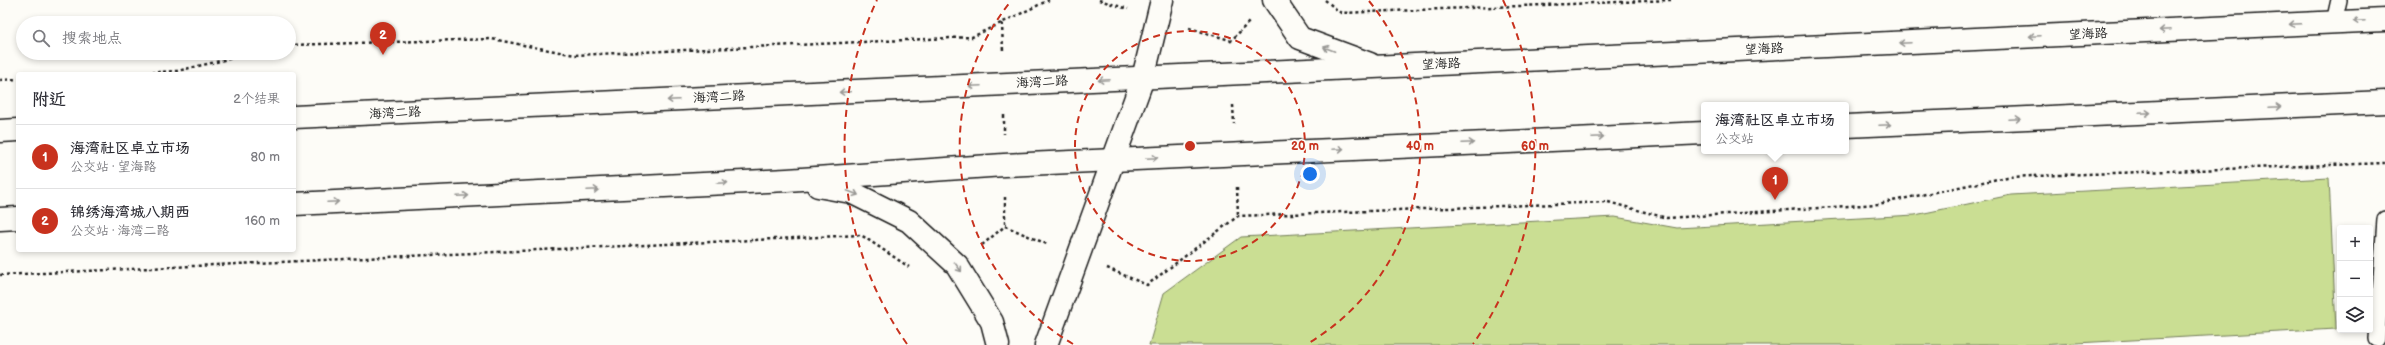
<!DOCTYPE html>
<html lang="zh">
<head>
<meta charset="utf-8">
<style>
	:root { --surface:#fff; --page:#f2f2f3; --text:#2b2b33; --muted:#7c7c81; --line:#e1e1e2; --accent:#c8321e }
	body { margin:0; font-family:"Balsamiq Sans","LXGW WenKai TC",sans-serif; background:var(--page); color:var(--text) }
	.controls { position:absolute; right:12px; bottom:12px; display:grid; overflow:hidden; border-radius:4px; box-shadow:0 2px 6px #0003 }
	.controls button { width:36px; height:36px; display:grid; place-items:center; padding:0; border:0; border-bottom:1px solid var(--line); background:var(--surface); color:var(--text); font:20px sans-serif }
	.you { position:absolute; left:1310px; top:174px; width:14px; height:14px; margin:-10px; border:3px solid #fff; border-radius:50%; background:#1a73e8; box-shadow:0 0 0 6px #1a73e833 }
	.badge { display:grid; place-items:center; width:26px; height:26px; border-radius:50%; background:var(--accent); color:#fff; font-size:13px; font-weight:700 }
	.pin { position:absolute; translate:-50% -33px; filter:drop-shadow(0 1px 2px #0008) }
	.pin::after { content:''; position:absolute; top:21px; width:14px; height:12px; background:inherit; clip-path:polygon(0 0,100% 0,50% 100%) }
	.popup { position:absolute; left:1701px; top:102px; width:148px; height:52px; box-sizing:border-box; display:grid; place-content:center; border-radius:4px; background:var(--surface); filter:drop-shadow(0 1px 3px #0005); font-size:13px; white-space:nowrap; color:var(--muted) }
	.popup b { font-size:15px; color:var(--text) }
	.popup::after { content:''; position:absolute; left:50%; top:100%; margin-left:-8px; border:8px solid transparent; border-top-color:var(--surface) }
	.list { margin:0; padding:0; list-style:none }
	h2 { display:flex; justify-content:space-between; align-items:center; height:52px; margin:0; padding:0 16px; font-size:17px }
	h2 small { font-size:13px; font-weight:400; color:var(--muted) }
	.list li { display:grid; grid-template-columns:26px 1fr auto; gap:12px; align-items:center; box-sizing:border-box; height:64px; padding:0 16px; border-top:1px solid var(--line) }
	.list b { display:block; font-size:15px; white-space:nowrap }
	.list p { margin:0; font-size:13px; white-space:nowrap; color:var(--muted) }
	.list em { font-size:13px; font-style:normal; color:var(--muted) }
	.icon { flex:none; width:22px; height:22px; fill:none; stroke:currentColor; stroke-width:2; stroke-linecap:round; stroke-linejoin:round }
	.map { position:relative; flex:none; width:2385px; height:345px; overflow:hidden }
	.search { position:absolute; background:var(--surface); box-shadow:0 2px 6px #0003; left:16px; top:16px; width:280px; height:44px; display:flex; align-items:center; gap:10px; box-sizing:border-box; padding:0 14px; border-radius:22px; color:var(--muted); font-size:15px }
	.panel { position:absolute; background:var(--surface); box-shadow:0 2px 6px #0003; left:16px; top:72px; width:280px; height:180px; border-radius:4px }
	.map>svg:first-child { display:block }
</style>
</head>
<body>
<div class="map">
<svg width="2385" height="345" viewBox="0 0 2385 345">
	<rect width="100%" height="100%" fill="#fdfcf7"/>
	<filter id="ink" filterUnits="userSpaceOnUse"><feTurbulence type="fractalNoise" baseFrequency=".025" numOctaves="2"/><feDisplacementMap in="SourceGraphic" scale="8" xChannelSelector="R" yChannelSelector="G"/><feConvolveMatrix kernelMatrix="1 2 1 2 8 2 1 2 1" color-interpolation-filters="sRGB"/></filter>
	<g filter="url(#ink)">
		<polygon fill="#cade93" stroke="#737d58" points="2329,178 2336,329 2039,345 1149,345 1164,293 1241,237 1615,217 1677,228 1915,215 2011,195"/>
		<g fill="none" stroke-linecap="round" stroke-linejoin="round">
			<defs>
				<g id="service">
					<polyline points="2334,22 2339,0"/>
					<polyline points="2377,339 2385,219"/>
				</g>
				<polyline id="minor" points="1046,345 1143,78 1162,0"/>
				<g id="tertiary">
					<polyline points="1274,0 1300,38 1370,64"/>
					<polyline points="294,117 2385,20"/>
					<polyline points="1846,126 2385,102"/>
					<polyline points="0,131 18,130"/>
					<polyline points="818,186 851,192 909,221 957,265 992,322 998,345"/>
					<polyline points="294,204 787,180 1004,165 1704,133"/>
					<polyline points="0,219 18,218"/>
				</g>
			</defs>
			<use href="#service" stroke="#1c1c1c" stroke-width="18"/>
			<use href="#minor" stroke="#1c1c1c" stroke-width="25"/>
			<use href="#tertiary" stroke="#1c1c1c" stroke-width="25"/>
			<g stroke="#1c1c1c" stroke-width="2.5" stroke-dasharray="3 3" stroke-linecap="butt">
				<polyline points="1099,0 1128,9"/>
				<polyline points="1325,0 1341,13 1671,0"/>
				<polyline points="1002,23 1003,52"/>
				<polyline points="1189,28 1230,40"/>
				<polyline points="1230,42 1250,21"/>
				<polyline points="289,45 492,39 575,55 972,37 1049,0"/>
				<polyline points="121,74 177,71 254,53"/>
				<polyline points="0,80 18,79"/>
				<polyline points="1233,105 1234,124"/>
				<polyline points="1004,115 1004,134"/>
				<polyline points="1237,187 1238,216"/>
				<polyline points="1005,197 1005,226"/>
				<polyline points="1005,226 1049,245"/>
				<polyline points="982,245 1005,226"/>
				<polyline points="1107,268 1147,285 1238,216 1608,202 1667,218 1878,204 2007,177 2385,163"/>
				<polyline points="0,275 861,235 909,267"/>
			</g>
			<use href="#service" stroke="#fdfcf7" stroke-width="15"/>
			<use href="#minor" stroke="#fdfcf7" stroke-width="22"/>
			<use href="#tertiary" stroke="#fdfcf7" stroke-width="22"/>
		</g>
		<defs><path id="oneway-shaft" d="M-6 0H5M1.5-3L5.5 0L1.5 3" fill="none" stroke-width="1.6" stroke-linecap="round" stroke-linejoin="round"/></defs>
		<g stroke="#989794">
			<use href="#oneway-shaft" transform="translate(2359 21) rotate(177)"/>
			<use href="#oneway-shaft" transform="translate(2295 24) rotate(177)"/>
			<use href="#oneway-shaft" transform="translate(2165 30) rotate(177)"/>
			<use href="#oneway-shaft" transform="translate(2035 36) rotate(177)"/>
			<use href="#oneway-shaft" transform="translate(1905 43) rotate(177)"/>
			<use href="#oneway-shaft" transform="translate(1329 49) rotate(-159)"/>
			<use href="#oneway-shaft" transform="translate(1104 80) rotate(177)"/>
			<use href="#oneway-shaft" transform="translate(975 86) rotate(177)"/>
			<use href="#oneway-shaft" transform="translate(845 92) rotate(177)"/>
			<use href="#oneway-shaft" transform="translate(673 100) rotate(177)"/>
			<use href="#oneway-shaft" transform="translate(2275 107) rotate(-3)"/>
			<use href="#oneway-shaft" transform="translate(2145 113) rotate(-3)"/>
			<use href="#oneway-shaft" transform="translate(2015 119) rotate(-3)"/>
			<use href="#oneway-shaft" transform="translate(1885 125) rotate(-3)"/>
			<use href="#oneway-shaft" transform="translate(1598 137) rotate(-3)"/>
			<use href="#oneway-shaft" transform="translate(1468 143) rotate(-3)"/>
			<use href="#oneway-shaft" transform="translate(1338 149) rotate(-3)"/>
			<use href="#oneway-shaft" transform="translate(1152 158) rotate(-3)"/>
			<use href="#oneway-shaft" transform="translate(722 183) rotate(-3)"/>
			<use href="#oneway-shaft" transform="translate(593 190) rotate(-3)"/>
			<use href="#oneway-shaft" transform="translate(853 193) rotate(21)"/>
			<use href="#oneway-shaft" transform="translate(463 196) rotate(-3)"/>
			<use href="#oneway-shaft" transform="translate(333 202) rotate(-3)"/>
			<use href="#oneway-shaft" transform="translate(958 267) rotate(53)"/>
		</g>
	</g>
	<g fill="none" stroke="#c8321e" stroke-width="2" stroke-dasharray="7 5">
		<circle cx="1190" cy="146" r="115"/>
		<path d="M1073 344A230 230 0 0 1 1011 1M1369 1A230 230 0 0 1 1307 344"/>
		<path d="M907 344A345 345 0 0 1 877 0M1503 0A345 345 0 0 1 1473 344"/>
	</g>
	<g text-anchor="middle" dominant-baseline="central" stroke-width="3" stroke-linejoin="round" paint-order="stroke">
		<g font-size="13" fill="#1c1c1c" stroke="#fdfcf7">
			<text transform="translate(2088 34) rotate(-3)">望海路</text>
			<text transform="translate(1764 49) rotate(-3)">望海路</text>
			<text transform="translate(1441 64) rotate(-3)">望海路</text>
			<text transform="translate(1042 82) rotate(-3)">海湾二路</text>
			<text transform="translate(719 97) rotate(-3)">海湾二路</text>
			<text transform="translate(395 113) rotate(-3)">海湾二路</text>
		</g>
	</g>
	<circle cx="1190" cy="146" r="6" fill="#c8321e" stroke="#fdfcf7" stroke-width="2"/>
	<g font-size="12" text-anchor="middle" font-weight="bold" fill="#c8321e" stroke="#fdfcf7" stroke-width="3" stroke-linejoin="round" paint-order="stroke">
		<text x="1305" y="150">20 m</text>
		<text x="1420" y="150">40 m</text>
		<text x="1535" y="150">60 m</text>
	</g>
</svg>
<div class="controls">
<button>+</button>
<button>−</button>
<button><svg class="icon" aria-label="layers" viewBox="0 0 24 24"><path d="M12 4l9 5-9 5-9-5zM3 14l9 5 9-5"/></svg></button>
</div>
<div class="you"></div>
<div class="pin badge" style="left:1775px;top:200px">1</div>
<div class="popup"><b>海湾社区卓立市场</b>公交站</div>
<div class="pin badge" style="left:383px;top:55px">2</div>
<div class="search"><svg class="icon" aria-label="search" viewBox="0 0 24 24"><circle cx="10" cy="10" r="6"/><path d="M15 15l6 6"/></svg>搜索地点</div>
<section class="panel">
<h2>附近<small>2个结果</small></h2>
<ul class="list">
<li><span class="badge">1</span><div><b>海湾社区卓立市场</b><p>公交站 · 望海路</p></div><em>80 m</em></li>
<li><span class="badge">2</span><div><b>锦绣海湾城八期西</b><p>公交站 · 海湾二路</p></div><em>160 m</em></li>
</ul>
</section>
</div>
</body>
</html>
